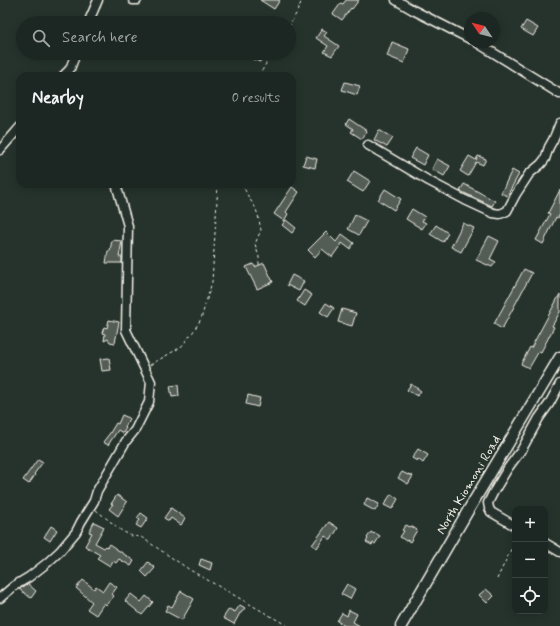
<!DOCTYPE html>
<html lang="en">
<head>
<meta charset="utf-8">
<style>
	:root { --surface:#1c2622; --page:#29322f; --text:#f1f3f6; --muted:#a0a5a5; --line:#3a4340 }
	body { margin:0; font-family:Mynerve,sans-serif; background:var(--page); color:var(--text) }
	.controls { position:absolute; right:12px; bottom:12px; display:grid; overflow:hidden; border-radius:8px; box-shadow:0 2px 10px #0003 }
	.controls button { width:36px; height:36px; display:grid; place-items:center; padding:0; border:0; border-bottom:1px solid var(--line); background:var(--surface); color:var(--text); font:20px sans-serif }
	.compass { position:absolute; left:464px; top:12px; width:36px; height:36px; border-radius:50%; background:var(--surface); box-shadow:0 2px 10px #0003; rotate:305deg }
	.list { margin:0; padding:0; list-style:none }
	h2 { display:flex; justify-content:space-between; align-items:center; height:52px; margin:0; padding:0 16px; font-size:17px }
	h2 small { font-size:13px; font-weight:400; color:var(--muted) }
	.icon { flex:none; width:22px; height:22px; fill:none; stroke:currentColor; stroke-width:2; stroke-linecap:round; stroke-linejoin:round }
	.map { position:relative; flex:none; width:560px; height:626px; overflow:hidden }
	.search { position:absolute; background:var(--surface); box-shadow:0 2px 10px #0003; left:16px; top:16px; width:280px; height:44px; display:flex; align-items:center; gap:10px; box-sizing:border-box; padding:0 14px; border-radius:22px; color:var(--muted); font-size:15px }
	.panel { position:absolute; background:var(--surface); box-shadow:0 2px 10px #0003; left:16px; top:72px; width:280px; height:116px; border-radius:12px }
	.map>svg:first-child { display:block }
</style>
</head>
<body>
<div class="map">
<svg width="560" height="626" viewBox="0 0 560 626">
	<rect width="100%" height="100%" fill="#26332d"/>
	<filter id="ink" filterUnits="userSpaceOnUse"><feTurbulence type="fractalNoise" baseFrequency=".025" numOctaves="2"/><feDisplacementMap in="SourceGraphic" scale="8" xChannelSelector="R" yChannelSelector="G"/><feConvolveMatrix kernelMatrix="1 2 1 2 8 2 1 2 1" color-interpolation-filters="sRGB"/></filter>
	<g filter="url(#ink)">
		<g fill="#525c55" stroke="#f4f1e8">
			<polygon points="260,0 280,0 274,9"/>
			<polygon points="346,0 359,0 352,9 351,8 342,20 333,14 341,3 343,4"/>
			<polygon points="526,21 538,28 533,36 521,29"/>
			<polygon points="322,29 327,32 324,36 339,46 332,56 324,52 328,46 316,38"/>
			<polygon points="392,42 409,49 404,63 387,56"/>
			<polygon points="252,53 263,53 260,62 250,58"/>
			<polygon points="345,82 360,86 357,95 342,90"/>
			<polygon points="349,119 367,131 362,139 351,132 353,129 346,124"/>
			<polygon points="379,130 393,138 387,147 374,140"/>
			<polygon points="416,148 428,155 423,165 410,158"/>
			<polygon points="306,156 317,159 315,168 303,165"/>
			<polygon points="469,156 476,160 478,156 486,159 483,165 476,162 468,176 460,171"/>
			<polygon points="437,159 450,166 444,176 432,169"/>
			<polygon points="512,170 519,174 507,196 501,193"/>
			<polygon points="354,171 370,181 363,192 347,182"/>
			<polygon points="464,184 495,201 492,206 460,191"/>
			<polygon points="292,187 299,192 286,212 288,214 284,221 274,214"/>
			<polygon points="385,189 401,199 394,210 378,200"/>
			<polygon points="560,190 560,214 558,218 556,217 543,244 536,240 550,214 548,213"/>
			<polygon points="412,209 425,217 422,221 426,223 422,229 406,219"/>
			<polygon points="355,215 367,221 359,235 348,229"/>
			<polygon points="286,220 296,228 292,233 282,225"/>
			<polygon points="463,223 474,228 461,252 451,247"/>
			<polygon points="436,225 448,233 443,242 430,234"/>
			<polygon points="326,232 336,242 342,234 354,243 350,249 342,243 332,257 322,249 315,257 308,250"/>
			<polygon points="489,236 499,241 490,259 496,262 492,267 476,260"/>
			<polygon points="112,240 122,241 119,257 122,257 122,263 106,263 108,251 110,251"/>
			<polygon points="264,263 273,282 257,289 246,267 253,264 255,267"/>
			<polygon points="524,269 532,273 502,329 494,324"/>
			<polygon points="292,275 304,281 299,291 287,285"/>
			<polygon points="304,290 312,295 305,306 297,301"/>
			<polygon points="560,294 560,312 552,326 554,327 541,352 539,351 529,368 521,364 530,347 531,348"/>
			<polygon points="326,303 334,308 328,317 320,312"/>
			<polygon points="342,309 356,313 352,326 338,322"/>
			<polygon points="109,320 119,322 115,343 110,342 108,339 104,341 105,334 102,333 104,327 107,328"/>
			<polygon points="109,358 111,370 102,371 100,359"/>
			<polygon points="411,384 421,391 417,396 407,390"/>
			<polygon points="178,385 179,396 172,397 170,386"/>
			<polygon points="248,395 260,398 258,407 246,404"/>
			<polygon points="122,415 129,418 125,428 126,428 123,433 118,430 108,445 103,442 110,433 116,423 118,424"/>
			<polygon points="418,449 428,455 423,463 418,459 417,461 412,458"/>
			<polygon points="38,459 43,462 34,474 35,475 29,484 23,480"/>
			<polygon points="402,472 408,475 408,474 413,476 408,484 398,478"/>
			<polygon points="391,494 398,499 392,509 384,505"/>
			<polygon points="117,495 127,502 118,516 109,509 113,504 111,504"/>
			<polygon points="367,498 379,504 375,511 364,505"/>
			<polygon points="171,508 185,518 181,525 171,518 169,521 164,518"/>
			<polygon points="141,513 148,518 141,528 136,525 140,520 137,518"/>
			<polygon points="94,522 104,527 95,543 104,548 106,546 107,547 109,544 134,561 131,566 119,559 116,563 113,561 110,566 97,558 100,555 85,546 92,533 89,532"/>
			<polygon points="329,522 338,528 331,540 325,536 317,548 312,545"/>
			<polygon points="406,525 410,527 411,526 417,530 410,542 407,540 406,541 400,537 404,531 402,530"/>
			<polygon points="51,526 57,530 50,541 44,537"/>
			<polygon points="371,532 374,534 375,533 380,536 375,544 373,543 372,545 366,542 368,539 367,538"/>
			<polygon points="201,559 212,563 210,570 199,565"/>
			<polygon points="148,562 155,568 147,577 141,571"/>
			<polygon points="83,580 94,589 96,586 103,591 109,582 117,587 112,594 114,596 106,605 104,603 96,615 87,609 92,602 76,588"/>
			<polygon points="28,584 36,591 31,598 19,589"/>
			<polygon points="347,584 355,589 350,599 341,594"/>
			<polygon points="486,589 494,596 487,603 479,595"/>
			<polygon points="181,591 194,599 182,620 165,611 168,605 172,607"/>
			<polygon points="131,594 141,602 146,596 153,602 142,615 125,601"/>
			<polygon points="240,605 245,608 241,613 240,613 234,624 223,618 229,609 235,612"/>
			<polygon points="349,610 357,614 353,622 360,626 345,626 337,621 342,613 347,616"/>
		</g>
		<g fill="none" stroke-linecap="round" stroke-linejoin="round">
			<defs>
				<g id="minor">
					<polyline points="133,0 137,0"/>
					<polyline points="396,0 413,10 470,39"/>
					<polyline points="88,23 98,0"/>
					<polyline points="476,42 560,94"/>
					<polyline points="63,76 70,69 76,53"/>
					<polyline points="368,145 429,181 465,200 493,213 500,214 507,211 516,194 529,174 541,164 545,159 549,147 553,140 560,123"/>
					<polyline points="0,150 20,127"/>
					<polyline points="515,526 491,512 489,508 488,503 493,493 508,468 522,449 539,418 549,404 560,384"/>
					<polyline points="545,543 560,552"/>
					<polyline points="0,598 14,586 29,577 47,563 60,551 76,532 81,522 94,501 97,491 126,441 135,430 149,402 151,382 126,330 128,226 116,184"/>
				</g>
				<polyline id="major" points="401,626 469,509 560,357"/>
			</defs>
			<use href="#minor" stroke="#f4f1e8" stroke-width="11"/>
			<use href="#major" stroke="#f4f1e8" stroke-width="13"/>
			<g stroke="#f4f1e8" stroke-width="1" stroke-dasharray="3 3" stroke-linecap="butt">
				<polyline points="289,27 297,12 302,0"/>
				<polyline points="259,76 272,53"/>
				<polyline points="242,184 249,198 255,207 258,215 261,230 255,244 259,257 259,265"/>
				<polyline points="150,365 181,347 193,332 201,319 212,282 218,184"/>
				<polyline points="96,510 122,531 132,536 141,537 190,570 288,626"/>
				<polyline points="497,579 515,541"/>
			</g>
			<use href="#minor" stroke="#26332d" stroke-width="8"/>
			<use href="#major" stroke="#26332d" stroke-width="10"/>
		</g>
	</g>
	<g text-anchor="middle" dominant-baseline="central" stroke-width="4" stroke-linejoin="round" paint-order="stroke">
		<g font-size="13" fill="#f4f1e8" stroke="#26332d">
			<text transform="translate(469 485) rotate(-59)">North Kiomoni Road</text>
		</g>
	</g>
</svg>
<div class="controls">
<button>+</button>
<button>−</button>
<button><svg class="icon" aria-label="locate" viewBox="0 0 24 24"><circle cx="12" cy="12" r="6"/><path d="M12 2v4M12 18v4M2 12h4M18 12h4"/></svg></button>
</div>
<svg class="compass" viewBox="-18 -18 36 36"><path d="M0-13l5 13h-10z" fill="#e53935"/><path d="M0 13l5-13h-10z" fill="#a0a5a5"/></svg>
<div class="search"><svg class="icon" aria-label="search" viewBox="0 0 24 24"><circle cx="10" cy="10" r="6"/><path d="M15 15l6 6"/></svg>Search here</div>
<section class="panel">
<h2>Nearby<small>0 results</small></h2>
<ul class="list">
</ul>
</section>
</div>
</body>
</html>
